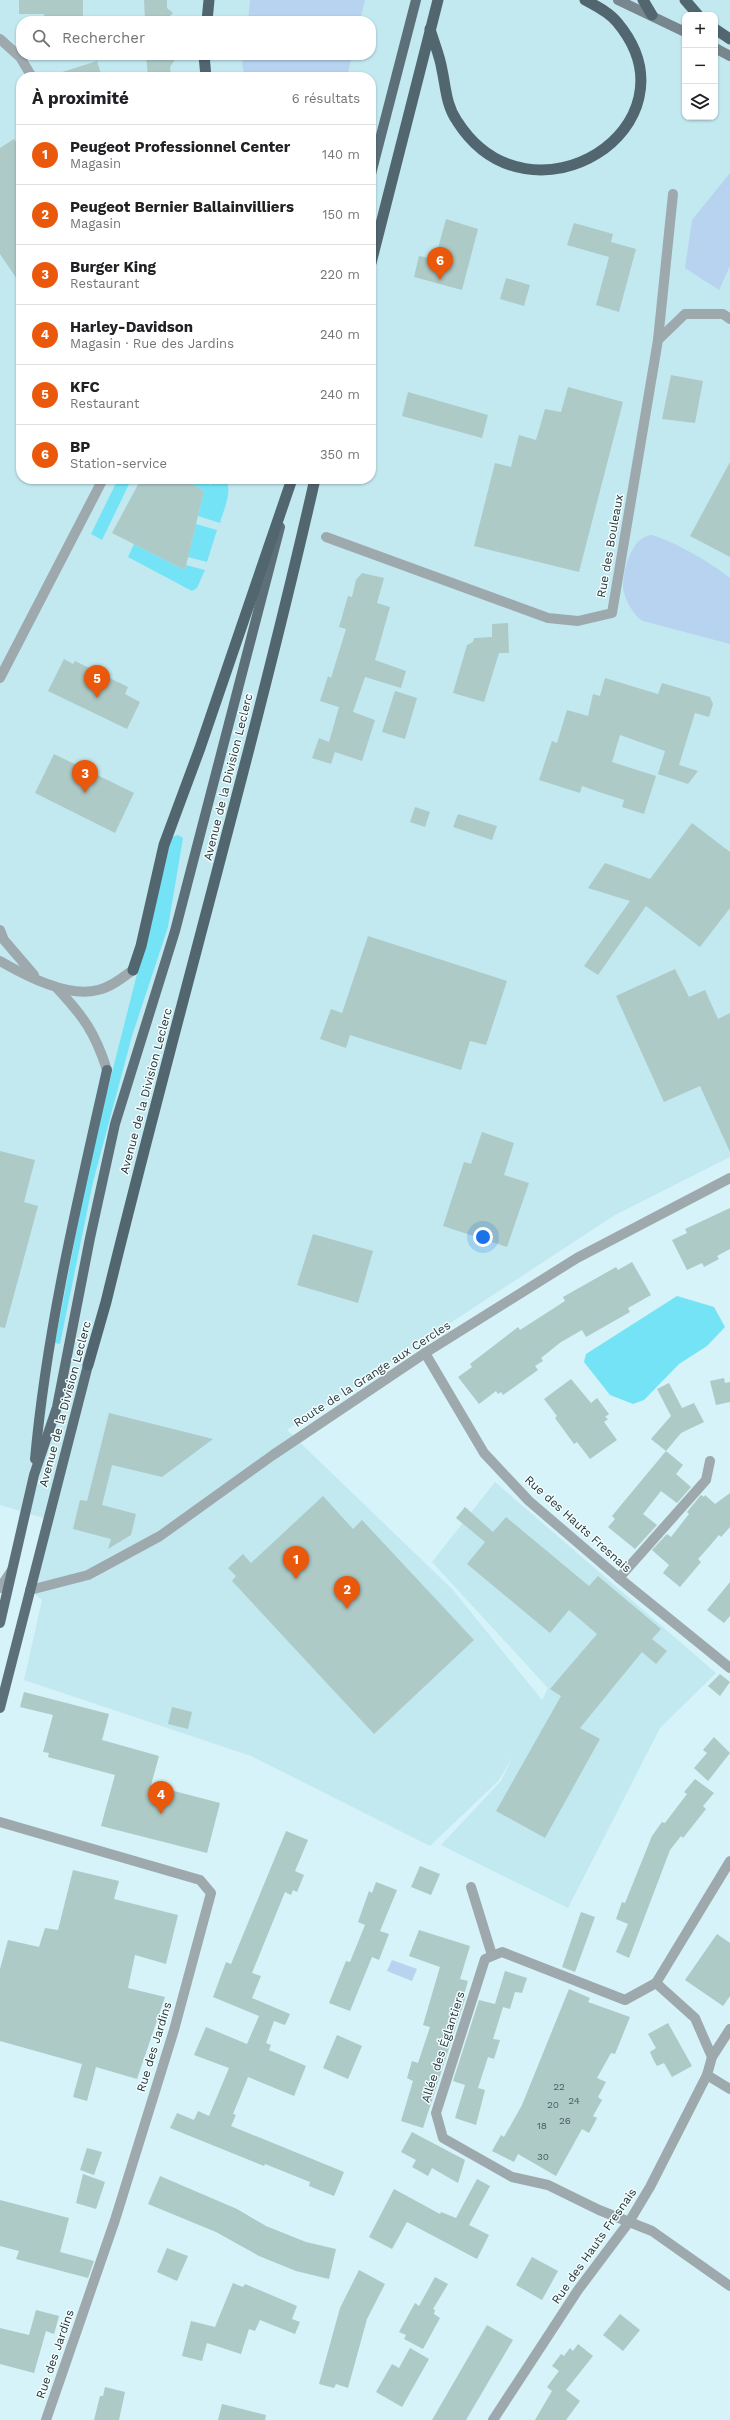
<!DOCTYPE html>
<html lang="fr">
<head>
<meta charset="utf-8">
<style>
	:root { --surface:#fff; --page:#f6f6f6; --text:#202124; --muted:#757577; --line:#e0e0e0; --accent:#ea580c }
	body { margin:0; font-family:"Work Sans",sans-serif; background:var(--page); color:var(--text) }
	.controls { position:absolute; right:12px; top:12px; display:grid; overflow:hidden; border-radius:8px; box-shadow:0 1px 3px #0004 }
	.controls button { width:36px; height:36px; display:grid; place-items:center; padding:0; border:0; border-bottom:1px solid var(--line); background:var(--surface); color:var(--text); font:20px sans-serif }
	.you { position:absolute; left:483px; top:1237px; width:14px; height:14px; margin:-10px; border:3px solid #fff; border-radius:50%; background:#1a73e8; box-shadow:0 0 0 6px #1a73e833 }
	.badge { display:grid; place-items:center; width:26px; height:26px; border-radius:50%; background:var(--accent); color:#fff; font-size:13px; font-weight:700 }
	.pin { position:absolute; translate:-50% -33px; filter:drop-shadow(0 1px 2px #0008) }
	.pin::after { content:''; position:absolute; top:21px; width:14px; height:12px; background:inherit; clip-path:polygon(0 0,100% 0,50% 100%) }
	.list { margin:0; padding:0; list-style:none }
	h2 { display:flex; justify-content:space-between; align-items:center; height:52px; margin:0; padding:0 16px; font-size:17px }
	h2 small { font-size:13px; font-weight:400; color:var(--muted) }
	.list li { display:grid; grid-template-columns:26px 1fr auto; gap:12px; align-items:center; box-sizing:border-box; height:60px; padding:0 16px; border-top:1px solid var(--line) }
	.list b { display:block; font-size:15px; white-space:nowrap }
	.list p { margin:0; font-size:13px; white-space:nowrap; color:var(--muted) }
	.list em { font-size:13px; font-style:normal; color:var(--muted) }
	.icon { flex:none; width:22px; height:22px; fill:none; stroke:currentColor; stroke-width:2; stroke-linecap:round; stroke-linejoin:round }
	.map { position:relative; flex:none; width:730px; height:2420px; overflow:hidden }
	.search { position:absolute; background:var(--surface); box-shadow:0 1px 3px #0004; left:16px; top:16px; width:360px; height:44px; display:flex; align-items:center; gap:10px; box-sizing:border-box; padding:0 14px; border-radius:16px; color:var(--muted); font-size:15px }
	.panel { position:absolute; background:var(--surface); box-shadow:0 1px 3px #0004; left:16px; top:72px; width:360px; height:412px; border-radius:16px }
	.map>svg:first-child { display:block }
</style>
</head>
<body>
<div class="map">
<svg width="730" height="2420" viewBox="0 0 730 2420">
	<rect width="100%" height="100%" fill="#d5f3f8"/>
	<path fill="#c2e9f0" fill-rule="evenodd" d="M 0,0 L 730,0 L 730,1157 L 615,1215 L 287,1430 L 452,1589 L 542,1700 L 548,1688 L 432,1562 L 495,1482 L 716,1673 L 660,1728 L 568,1908 L 441,1845 L 501,1781 L 513,1756 L 499,1780 L 430,1846 L 251,1756 L 24,1680 L 42,1600 L 30,1590 L 47,1519 L 0,1505 ZM 685,15 L 715,15 L 715,117 L 685,117 ZM 21,21 L 371,21 L 371,55 L 21,55 ZM 21,77 L 371,77 L 371,479 L 21,479 Z"/>
	<g fill="#75e3f6">
		<polygon points="118,479 131,480 102,540 91,534"/>
		<path d="M 183,479 L 197,479 L 211,485 L 214,479 L 225,479 C 234,489 223,511 220,523 L 198,516 L 204,491 Z"/>
		<polygon points="196,524 217,530 207,562 188,557"/>
		<polygon points="134,544 185,570 186,565 205,570 197,588 192,591 128,557"/>
		<polygon points="178,835 183,838 168,927 132,1036 93,1182 60,1344 55,1343 91,1155 166,860 172,837"/>
		<polygon points="677,1296 714,1307 725,1327 707,1346 679,1364 644,1400 633,1404 610,1395 584,1362 586,1354"/>
	</g>
	<g fill="#b7d3f0">
		<polygon points="250,0 365,0 360,21 248,21"/>
		<polygon points="244,55 352,55 347,77 245,77 242,64"/>
		<polygon points="730,173 730,266 719,290 685,268 692,220"/>
		<path d="M 652,535 C 677,543 710,562 730,578 L 730,644 L 643,621 C 633,616 623,596 623,586 C 623,569 632,536 652,535 Z"/>
		<polygon points="392,1960 417,1969 412,1981 387,1971"/>
	</g>
	<g fill="#adcac7">
		<polygon points="19,0 83,0 83,19 44,17 44,14 19,14"/>
		<polygon points="144,0 167,0 167,8 173,13 165,21 145,21"/>
		<polygon points="146,55 178,55 170,67 171,75 148,77"/>
		<polygon points="97,61 102,77 56,77 56,74"/>
		<polygon points="14,139 21,149 21,285 0,254 0,148"/>
		<polygon points="446,219 478,229 462,290 414,277 419,256 435,259"/>
		<polygon points="574,223 613,234 611,242 636,249 619,312 596,305 609,257 567,245"/>
		<polygon points="506,278 530,285 524,306 500,299"/>
		<polygon points="671,375 703,381 695,423 662,419"/>
		<polygon points="568,387 623,402 579,572 474,546 495,463 511,467 519,435 536,440 545,409 561,412"/>
		<polygon points="408,392 488,415 482,438 402,416"/>
		<polygon points="730,462 730,557 690,536"/>
		<polygon points="141,479 183,479 204,491 185,570 112,533"/>
		<polygon points="362,573 384,578 377,603 390,607 375,660 406,671 401,688 365,677 353,712 375,720 362,761 335,752 331,764 312,758 319,738 329,742 339,707 320,701 328,676 331,678 346,629 339,627 348,596 352,597 356,580"/>
		<polygon points="508,623 509,653 499,653 484,702 453,693 467,645 473,642 474,638 492,637 492,624"/>
		<polygon points="64,659 73,664 75,661 128,687 125,694 140,702 127,729 48,691"/>
		<polygon points="605,678 658,694 662,683 710,697 713,704 709,717 695,713 679,765 698,771 688,784 658,774 665,751 620,735 612,762 656,776 644,814 622,807 624,800 599,792 582,786 580,793 539,780 552,741 557,743 567,710 588,716 593,694 600,696"/>
		<polygon points="395,691 417,698 405,739 382,732"/>
		<polygon points="54,754 134,793 115,833 35,793"/>
		<polygon points="415,807 430,812 425,827 410,822"/>
		<polygon points="458,814 497,826 492,840 453,827"/>
		<polygon points="692,823 730,852 730,908 700,947 646,906 598,975 584,966 630,901 588,888 605,863 650,879"/>
		<polygon points="368,936 507,981 486,1045 470,1041 461,1070 350,1035 346,1048 320,1039 331,1009 342,1013"/>
		<polygon points="675,969 689,997 705,990 718,1019 730,1013 730,1152 700,1086 664,1102 616,996"/>
		<polygon points="482,1132 514,1143 504,1175 529,1183 507,1247 443,1226 464,1162 471,1164"/>
		<polygon points="0,1151 35,1160 24,1202 38,1206 5,1328 0,1327"/>
		<polygon points="730,1208 730,1249 717,1256 719,1259 704,1267 702,1263 687,1270 672,1240 687,1233 685,1229"/>
		<polygon points="313,1234 373,1251 358,1303 297,1285"/>
		<polygon points="632,1262 651,1295 628,1308 630,1312 586,1337 582,1330 561,1342 541,1358 543,1361 535,1366 538,1370 503,1395 501,1392 498,1394 496,1391 479,1404 458,1377 472,1367 470,1364 518,1327 520,1330 565,1301 563,1297 616,1267 618,1270"/>
		<polygon points="724,1378 725,1383 730,1382 730,1402 716,1405 710,1381"/>
		<polygon points="571,1379 591,1403 597,1398 609,1414 605,1417 608,1419 604,1422 617,1440 590,1459 577,1442 574,1444 555,1418 557,1416 544,1399"/>
		<polygon points="669,1383 682,1408 694,1403 704,1422 681,1433 666,1451 651,1439 671,1416 657,1389"/>
		<polygon points="109,1413 213,1439 162,1477 112,1465 102,1505 136,1514 131,1535 108,1549 111,1539 73,1529 80,1500 87,1501"/>
		<polygon points="666,1451 683,1465 676,1474 691,1487 677,1503 661,1491 643,1514 657,1525 635,1549 608,1527 615,1519 612,1516"/>
		<polygon points="730,1493 730,1527 721,1537 719,1535 707,1549 698,1559 701,1562 680,1587 663,1573 669,1565 652,1550 667,1534 671,1537 689,1514 687,1512 701,1495 704,1497 705,1495 715,1504"/>
		<polygon points="323,1496 353,1529 362,1520 474,1640 374,1734 232,1581 236,1576 228,1568 243,1554 251,1563"/>
		<polygon points="465,1507 493,1532 506,1517 589,1586 598,1576 661,1629 652,1639 667,1651 656,1664 642,1652 580,1728 600,1739 545,1838 496,1811 561,1696 550,1689 597,1634 569,1610 550,1633 467,1564 485,1542 456,1518"/>
		<polygon points="730,1582 730,1616 724,1623 707,1610"/>
		<polygon points="720,1674 730,1682 720,1696 708,1686"/>
		<polygon points="24,1692 109,1714 102,1740 159,1756 151,1785 220,1803 207,1853 101,1826 115,1775 48,1757 49,1753 43,1752 53,1715 20,1707"/>
		<polygon points="172,1707 192,1712 188,1729 168,1724"/>
		<polygon points="714,1737 730,1753 708,1781 694,1768 707,1753 703,1750"/>
		<polygon points="695,1779 714,1793 703,1806 706,1809 683,1838 681,1836 670,1850 629,1958 616,1952 628,1924 616,1919 622,1902 625,1903 652,1836 662,1822 665,1823 687,1794 684,1792"/>
		<polygon points="286,1831 308,1840 295,1871 304,1875 297,1892 293,1890 291,1895 285,1892 252,1973 261,1976 252,1998 290,2014 285,2025 274,2021 266,2043 271,2045 269,2050 306,2066 294,2096 248,2077 233,2114 236,2115 231,2126 344,2172 334,2196 309,2186 310,2182 265,2164 264,2166 170,2128 177,2113 194,2120 198,2111 209,2116 229,2068 194,2055 206,2027 247,2044 259,2016 213,1997 226,1962 231,1964"/>
		<polygon points="420,1866 440,1874 431,1895 411,1887"/>
		<polygon points="73,1870 119,1881 114,1899 178,1915 166,1964 135,1955 128,1988 165,1997 137,2079 96,2067 87,2101 73,2097 82,2064 0,2041 0,1969 8,1940 39,1947 45,1928 58,1930"/>
		<polygon points="376,1882 397,1890 380,1931 389,1934 379,1960 372,1957 350,2011 329,2003 346,1961 350,1962 365,1925 358,1922 369,1891 372,1893"/>
		<polygon points="581,1912 595,1917 575,1972 562,1967"/>
		<polygon points="419,1930 470,1946 460,1979 468,1981 464,1995 466,1996 423,2128 401,2121 413,2081 407,2078 412,2061 418,2063 430,2027 423,2025 440,1967 409,1956"/>
		<polygon points="717,1934 730,1943 730,1996 723,2006 685,1980"/>
		<polygon points="505,1971 527,1978 522,1993 515,1992 510,2009 503,2007 493,2039 500,2040 494,2059 488,2057 478,2088 485,2090 476,2125 455,2118 465,2085 453,2081 479,2000 495,2004"/>
		<polygon points="569,1989 590,1998 588,2002 630,2017 615,2054 611,2053 597,2078 606,2082 598,2097 602,2100 593,2116 597,2118 589,2133 582,2129 556,2176 518,2154 514,2162 492,2151 501,2135 504,2137 522,2105"/>
		<polygon points="668,2023 692,2066 672,2077 664,2063 657,2066 653,2059 650,2052 656,2048 648,2034"/>
		<polygon points="337,2035 362,2046 348,2079 323,2068"/>
		<polygon points="412,2132 465,2160 458,2183 432,2168 428,2176 412,2167 416,2160 401,2152"/>
		<polygon points="87,2148 102,2152 94,2175 80,2170"/>
		<polygon points="83,2174 105,2182 96,2209 76,2203"/>
		<polygon points="160,2176 237,2209 266,2226 306,2242 336,2249 329,2279 296,2271 259,2256 216,2232 148,2204"/>
		<polygon points="477,2179 490,2186 469,2225 489,2235 477,2259 407,2222 392,2249 369,2237 394,2189 440,2214 441,2212 456,2218"/>
		<polygon points="0,2200 69,2218 60,2252 94,2261 88,2278 16,2259 19,2251 0,2246"/>
		<polygon points="167,2248 188,2256 177,2281 157,2272"/>
		<polygon points="532,2257 558,2271 542,2300 516,2285"/>
		<polygon points="359,2270 385,2284 367,2319 348,2388 336,2384 334,2388 319,2384 340,2308"/>
		<polygon points="435,2277 448,2284 433,2309 435,2310 434,2314 440,2318 423,2349 404,2339 406,2335 399,2332 415,2303 419,2306"/>
		<polygon points="233,2283 243,2287 245,2284 297,2306 292,2319 300,2322 295,2334 260,2320 255,2331 249,2329 241,2354 207,2343 202,2361 182,2356 191,2321 215,2327"/>
		<polygon points="36,2310 59,2316 54,2334 46,2331 34,2373 0,2364 0,2328 29,2335"/>
		<polygon points="620,2314 640,2330 623,2351 603,2335"/>
		<polygon points="487,2325 513,2340 466,2420 432,2420"/>
		<polygon points="578,2344 593,2356 566,2390 580,2401 566,2420 535,2420 552,2391 547,2387 559,2371 552,2366 561,2354 564,2356 570,2348 573,2351"/>
		<polygon points="410,2348 429,2359 402,2407 376,2392 392,2364 399,2368"/>
		<polygon points="105,2387 125,2392 119,2420 94,2420 100,2396 103,2396"/>
		<polygon points="222,2404 266,2415 265,2420 218,2420"/>
	</g>
	<g fill="none" stroke-linecap="round" stroke-linejoin="round">
		<g stroke="#9ea9ae" stroke-width="10">
			<polyline points="658,340 673,194"/>
			<polyline points="326,537 548,618 578,621 612,613 658,340 685,314 723,314 730,319"/>
			<polyline points="425,1353 484,1453 529,1501 619,1578 730,1668"/>
			<polyline points="619,1578 706,1480 710,1461"/>
			<polyline points="0,1588 12,1570"/>
			<polyline points="30,1590 88,1575 160,1536 273,1455 425,1353 577,1258 730,1178"/>
			<polyline points="0,1822 200,1880 211,1893 174,2030 115,2220 46,2420"/>
			<polyline points="730,1861 656,1983 625,2000 502,1952 485,1959 436,2113 443,2138 512,2177 548,2185 599,2210 652,2231 730,2286"/>
			<polyline points="471,1887 492,1955"/>
			<polyline points="656,1983 695,2018 712,2057"/>
			<polyline points="707,2075 730,2089"/>
			<polyline points="493,2420 578,2290 629,2222 650,2187 707,2075 712,2057 730,2029"/>
		</g>
		<g stroke="#9ea9ae" stroke-width="10">
			<polyline points="0,39 20,57 32,77"/>
			<polyline points="0,678 103,479"/>
			<polyline points="0,930 4,940 34,975"/>
			<path d="M 0,961 C 26,976 68,998 98,990 C 111,987 122,978 133,970"/>
			<path d="M 57,988 C 83,1016 95,1032 107,1070"/>
		</g>
		<g stroke="#78878f" stroke-width="10">
			<polyline points="618,0 685,32"/>
			<polyline points="715,48 730,56"/>
		</g>
		<g stroke="#5d7079" stroke-width="10">
			<polyline points="371,174 416,0"/>
			<path d="M 35,1459 C 47,1327 78,1199 107,1070"/>
			<polyline points="0,1623 34,1475 57,1407 90,1238 115,1124 175,931 280,527"/>
			<polyline points="0,1708 88,1365"/>
		</g>
		<g stroke="#526670" stroke-width="11">
			<polyline points="643,0 652,15"/>
			<polyline points="685,0 698,15"/>
			<polyline points="207,21 209,0"/>
			<path d="M 430,29 C 434,43 440,56 442,70 C 446,88 446,105 457,121 C 530,236 704,126 617,22 C 609,12 596,6 585,0"/>
			<polyline points="715,29 730,39"/>
			<polyline points="204,55 206,77"/>
			<polyline points="371,263 438,0"/>
			<polyline points="133,970 141,946 164,845 200,748 292,479"/>
			<path d="M 88,1365 L 106,1302 C 173,1027 252,755 315,479"/>
		</g>
	</g>
	<g text-anchor="middle" dominant-baseline="central" stroke-width="3" stroke-linejoin="round" paint-order="stroke">
		<g font-size="10" fill="#4c5b5c">
			<text x="559" y="2086">22</text>
			<text x="574" y="2100">24</text>
			<text x="553" y="2104">20</text>
			<text x="565" y="2120">26</text>
			<text x="542" y="2125">18</text>
			<text x="543" y="2156">30</text>
		</g>
		<g font-size="12" fill="#2b3638" stroke="#f1fdff">
			<text transform="translate(610 546) rotate(-80)">Rue des Bouleaux</text>
			<text transform="translate(228 777) rotate(-76)">Avenue de la Division Leclerc</text>
			<text transform="translate(146 1091) rotate(-75)">Avenue de la Division Leclerc</text>
			<text transform="translate(372 1374) rotate(-33)">Route de la Grange aux Cercles</text>
			<text transform="translate(65 1404) rotate(-75)">Avenue de la Division Leclerc</text>
			<text transform="translate(578 1524) rotate(42)">Rue des Hauts Fresnais</text>
			<text transform="translate(154 2047) rotate(-73)">Rue des Jardins</text>
			<text transform="translate(443 2047) rotate(-72)">Allée des Églantiers</text>
			<text transform="translate(594 2246) rotate(-55)">Rue des Hauts Fresnais</text>
			<text transform="translate(55 2354) rotate(-71)">Rue des Jardins</text>
		</g>
	</g>
</svg>
<div class="controls">
<button>+</button>
<button>−</button>
<button><svg class="icon" aria-label="layers" viewBox="0 0 24 24"><path d="M12 4l9 5-9 5-9-5zM3 14l9 5 9-5"/></svg></button>
</div>
<div class="you"></div>
<div class="pin badge" style="left:296px;top:1579px">1</div>
<div class="pin badge" style="left:347px;top:1609px">2</div>
<div class="pin badge" style="left:85px;top:793px">3</div>
<div class="pin badge" style="left:161px;top:1814px">4</div>
<div class="pin badge" style="left:97px;top:698px">5</div>
<div class="pin badge" style="left:440px;top:280px">6</div>
<div class="search"><svg class="icon" aria-label="search" viewBox="0 0 24 24"><circle cx="10" cy="10" r="6"/><path d="M15 15l6 6"/></svg>Rechercher</div>
<section class="panel">
<h2>À proximité<small>6 résultats</small></h2>
<ul class="list">
<li><span class="badge">1</span><div><b>Peugeot Professionnel Center</b><p>Magasin</p></div><em>140 m</em></li>
<li><span class="badge">2</span><div><b>Peugeot Bernier Ballainvilliers</b><p>Magasin</p></div><em>150 m</em></li>
<li><span class="badge">3</span><div><b>Burger King</b><p>Restaurant</p></div><em>220 m</em></li>
<li><span class="badge">4</span><div><b>Harley-Davidson</b><p>Magasin · Rue des Jardins</p></div><em>240 m</em></li>
<li><span class="badge">5</span><div><b>KFC</b><p>Restaurant</p></div><em>240 m</em></li>
<li><span class="badge">6</span><div><b>BP</b><p>Station-service</p></div><em>350 m</em></li>
</ul>
</section>
</div>
</body>
</html>
